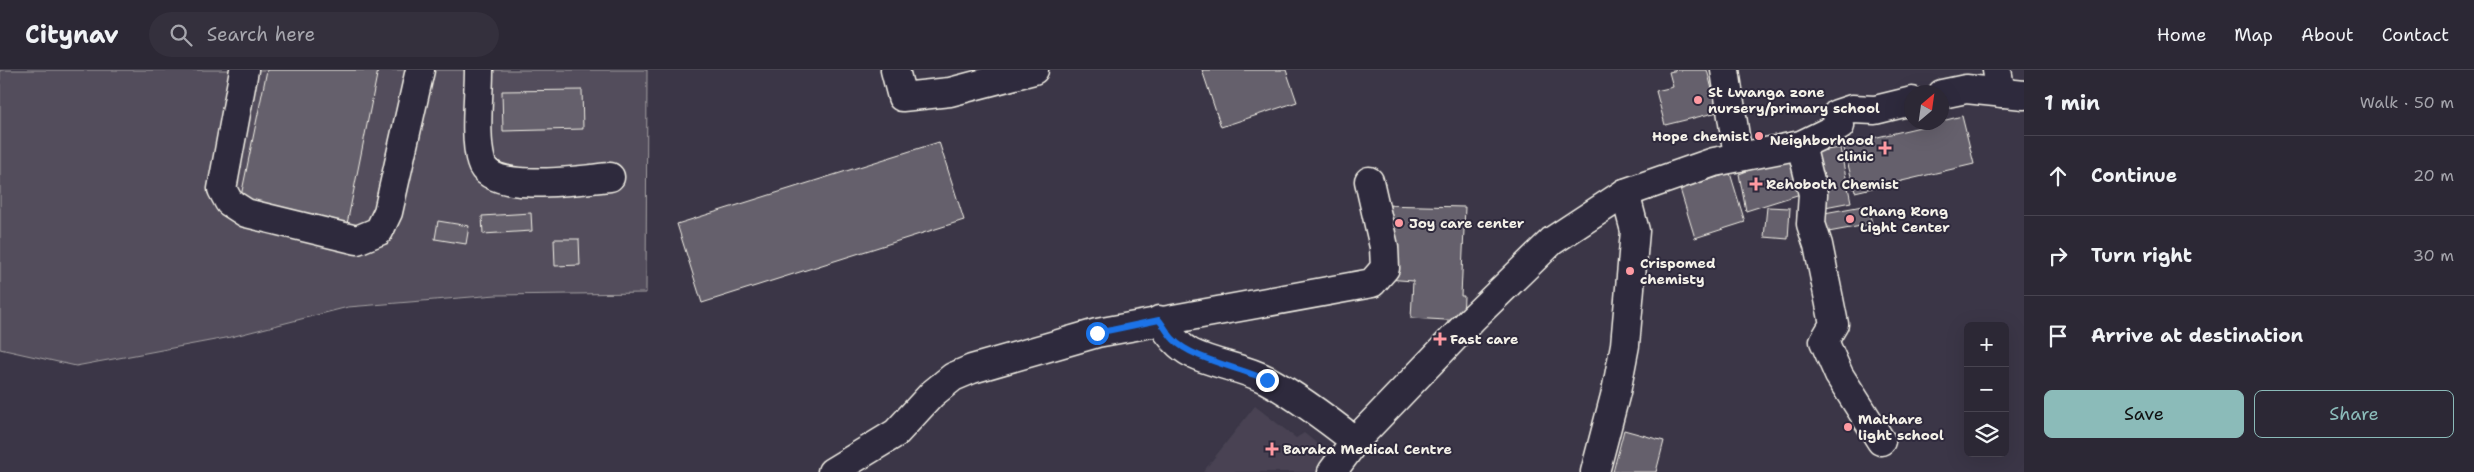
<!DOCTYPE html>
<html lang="en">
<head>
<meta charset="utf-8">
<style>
	:root { --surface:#2c2835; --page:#34303d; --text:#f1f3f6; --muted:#a6a6ad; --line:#484450; --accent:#8bbbb9 }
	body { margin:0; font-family:"Shantell Sans",sans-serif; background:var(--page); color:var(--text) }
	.controls { position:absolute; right:15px; bottom:15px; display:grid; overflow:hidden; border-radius:8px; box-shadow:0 5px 20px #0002 }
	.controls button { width:45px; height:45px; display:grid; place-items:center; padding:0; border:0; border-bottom:1px solid var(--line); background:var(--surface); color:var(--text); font:25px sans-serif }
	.compass { position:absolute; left:1904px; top:15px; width:45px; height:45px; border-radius:50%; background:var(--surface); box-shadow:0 5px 20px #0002; rotate:29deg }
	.stop { position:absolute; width:15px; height:15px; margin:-11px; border:4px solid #1a73e8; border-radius:50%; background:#fff }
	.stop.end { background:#1a73e8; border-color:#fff; box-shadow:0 1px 5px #0008 }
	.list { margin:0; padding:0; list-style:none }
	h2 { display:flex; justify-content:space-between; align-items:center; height:65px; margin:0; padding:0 20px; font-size:21px }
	h2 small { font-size:16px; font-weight:400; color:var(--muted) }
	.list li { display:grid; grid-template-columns:32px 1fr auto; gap:15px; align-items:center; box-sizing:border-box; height:80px; padding:0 20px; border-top:1px solid var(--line) }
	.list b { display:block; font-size:19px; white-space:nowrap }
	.list em { font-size:16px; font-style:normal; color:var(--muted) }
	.actions { display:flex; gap:10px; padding:15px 20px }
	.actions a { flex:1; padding:11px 0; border:1px solid var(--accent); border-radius:8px; text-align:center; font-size:18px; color:var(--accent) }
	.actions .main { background:var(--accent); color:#111 }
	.icon { flex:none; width:28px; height:28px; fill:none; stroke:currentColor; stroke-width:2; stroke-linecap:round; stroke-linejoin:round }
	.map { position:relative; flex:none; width:2024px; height:402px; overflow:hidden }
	header { display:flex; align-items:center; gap:30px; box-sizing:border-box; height:70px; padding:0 25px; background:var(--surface); border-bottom:1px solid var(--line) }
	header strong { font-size:24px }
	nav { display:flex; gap:28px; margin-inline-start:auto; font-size:18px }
	.search { width:350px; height:45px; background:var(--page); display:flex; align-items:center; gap:12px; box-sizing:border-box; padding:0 18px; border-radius:28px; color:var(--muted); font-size:19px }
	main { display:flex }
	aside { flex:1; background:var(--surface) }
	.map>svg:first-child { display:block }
</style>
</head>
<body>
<header>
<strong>Citynav</strong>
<div class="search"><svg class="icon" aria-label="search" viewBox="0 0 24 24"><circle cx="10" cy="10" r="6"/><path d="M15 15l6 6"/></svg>Search here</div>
<nav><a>Home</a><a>Map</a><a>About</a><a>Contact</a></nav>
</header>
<main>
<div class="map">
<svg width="2024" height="402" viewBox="0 0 2024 402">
	<rect width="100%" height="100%" fill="#3b3647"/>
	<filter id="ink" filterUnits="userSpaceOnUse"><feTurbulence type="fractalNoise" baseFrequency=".02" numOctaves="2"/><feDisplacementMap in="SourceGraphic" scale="10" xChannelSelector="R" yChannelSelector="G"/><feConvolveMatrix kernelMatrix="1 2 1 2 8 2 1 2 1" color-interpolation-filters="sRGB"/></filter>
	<g filter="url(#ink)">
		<polygon fill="#484352" points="1255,336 1296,368 1304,363 1336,389 1325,402 1203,402"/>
		<polygon fill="#534e5c" stroke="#a4a0a2" points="0,0 647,0 646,223 496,225 348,237 231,267 76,296 0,279"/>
		<g fill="#65616c" stroke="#f4f1e8">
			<polygon points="267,0 378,0 347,154 240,131"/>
			<polygon points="1202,0 1286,0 1297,32 1221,57"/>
			<polygon points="1678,0 1707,0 1718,42 1665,55 1656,21 1673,17 1669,2"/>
			<polygon points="582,20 583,59 503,61 502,21"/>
			<polygon points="1962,46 1974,94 1855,122 1843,75 1942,52 1942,51"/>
			<polygon points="939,72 964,150 702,233 677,154"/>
			<polygon points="1840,78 1851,132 1825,137 1814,82"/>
			<polygon points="1795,83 1810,121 1746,141 1739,104"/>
			<polygon points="1730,103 1745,152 1695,168 1680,119"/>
			<polygon points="1380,135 1465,137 1461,226 1464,226 1463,251 1411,248 1413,211 1386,209"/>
			<polygon points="1868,135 1872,154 1823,163 1819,144"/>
			<polygon points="1767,137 1790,138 1788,169 1764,167"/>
			<polygon points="531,143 532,161 483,164 482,146"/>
			<polygon points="438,151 469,156 466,174 435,169"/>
			<polygon points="554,169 579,169 580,195 555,196"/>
			<polygon points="1624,360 1664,371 1656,402 1613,402"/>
		</g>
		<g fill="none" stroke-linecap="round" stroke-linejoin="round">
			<defs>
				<g id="minor">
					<polyline points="244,0 222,119 229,132 246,143 357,170 379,161 388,142 420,0"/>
					<path d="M 479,0 C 479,27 474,66 481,92 C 490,125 583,109 610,107"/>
					<polyline points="895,0 902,27 950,22 1034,0"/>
					<polyline points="1725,0 1738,86"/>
					<polyline points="1997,0 2001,23"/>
					<polyline points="1942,24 1966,19 2024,25"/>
					<polyline points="1801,75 1813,124 1811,154 1818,175 1834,254 1824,271 1839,305 1881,371"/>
					<path d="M 1159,250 C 1168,262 1177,276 1191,283 C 1215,295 1243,297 1267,310 C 1298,327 1327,349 1355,371"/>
					<polyline points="832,402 896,363 932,324 953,307 972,299 1097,263 1372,213 1385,198 1384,177 1369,111"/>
					<polyline points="1332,402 1355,371 1472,249 1552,171 1625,123 1714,92 1801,75 1840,56 1837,44 1852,39 1875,40 1912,31"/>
					<polyline points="1595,402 1616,322 1625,275 1635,161 1625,123"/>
				</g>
			</defs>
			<use href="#minor" stroke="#f4f1e8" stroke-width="31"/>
			<use href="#minor" stroke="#2f2a3d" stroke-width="28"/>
		</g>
	</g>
	<g fill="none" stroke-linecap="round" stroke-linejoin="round" filter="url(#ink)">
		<path stroke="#1a73e8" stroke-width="6" d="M 1097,263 L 1159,250 C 1164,256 1168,264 1173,269 C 1191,289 1241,298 1267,310"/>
	</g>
	<g fill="#ff9aa2" stroke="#2f2a3d" stroke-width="2">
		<circle cx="1698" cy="30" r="5"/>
		<circle cx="1759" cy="66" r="5"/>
		<path d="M1882.5 70.5h5v5h5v5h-5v5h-5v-5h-5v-5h5z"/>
		<path d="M1753.5 106.5h5v5h5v5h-5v5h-5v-5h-5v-5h5z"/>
		<circle cx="1850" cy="149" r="5"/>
		<circle cx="1399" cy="153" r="5"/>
		<circle cx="1630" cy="201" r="5"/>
		<path d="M1437.5 261.5h5v5h5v5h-5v5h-5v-5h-5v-5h5z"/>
		<circle cx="1848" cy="357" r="5"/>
		<path d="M1269.5 371.5h5v5h5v5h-5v5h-5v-5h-5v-5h5z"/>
	</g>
	<g text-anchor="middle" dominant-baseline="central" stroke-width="4" stroke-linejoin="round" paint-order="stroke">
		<g font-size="14" font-weight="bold" fill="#f4f1e8" stroke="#2f2a3d" text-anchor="start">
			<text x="1708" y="22">St Lwanga zone<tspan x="1708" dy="16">nursery/primary school</tspan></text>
			<text x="1749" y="66" text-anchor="end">Hope chemist</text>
			<text x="1874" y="70" text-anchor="end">Neighborhood<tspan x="1874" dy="16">clinic</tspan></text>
			<text x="1766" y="114">Rehoboth Chemist</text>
			<text x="1860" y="141">Chang Rong<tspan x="1860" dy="16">Light Center</tspan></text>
			<text x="1409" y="153">Joy care center</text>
			<text x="1640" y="193">Crispomed<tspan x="1640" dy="16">chemisty</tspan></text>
			<text x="1450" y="269">Fast care</text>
			<text x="1858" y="349">Mathare<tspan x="1858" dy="16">light school</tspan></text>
			<text x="1283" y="379">Baraka Medical Centre</text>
		</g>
	</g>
</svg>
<div class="controls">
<button>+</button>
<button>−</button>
<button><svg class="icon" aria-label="layers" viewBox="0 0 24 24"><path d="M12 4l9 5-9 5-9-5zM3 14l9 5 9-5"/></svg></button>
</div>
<svg class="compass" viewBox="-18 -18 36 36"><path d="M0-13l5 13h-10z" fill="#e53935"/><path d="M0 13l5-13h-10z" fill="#a6a6ad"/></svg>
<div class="stop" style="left:1097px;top:263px"></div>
<div class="stop end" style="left:1267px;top:310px"></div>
</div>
<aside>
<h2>1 min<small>Walk · 50 m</small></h2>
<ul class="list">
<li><svg class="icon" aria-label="ahead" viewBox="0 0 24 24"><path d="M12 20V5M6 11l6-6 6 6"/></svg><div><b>Continue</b></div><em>20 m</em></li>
<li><svg class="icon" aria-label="right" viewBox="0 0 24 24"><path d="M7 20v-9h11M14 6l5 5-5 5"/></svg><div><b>Turn right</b></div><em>30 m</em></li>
<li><svg class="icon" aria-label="arrive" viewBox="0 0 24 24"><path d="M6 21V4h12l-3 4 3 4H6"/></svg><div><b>Arrive at destination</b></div></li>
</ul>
<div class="actions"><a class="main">Save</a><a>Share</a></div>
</aside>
</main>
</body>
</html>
